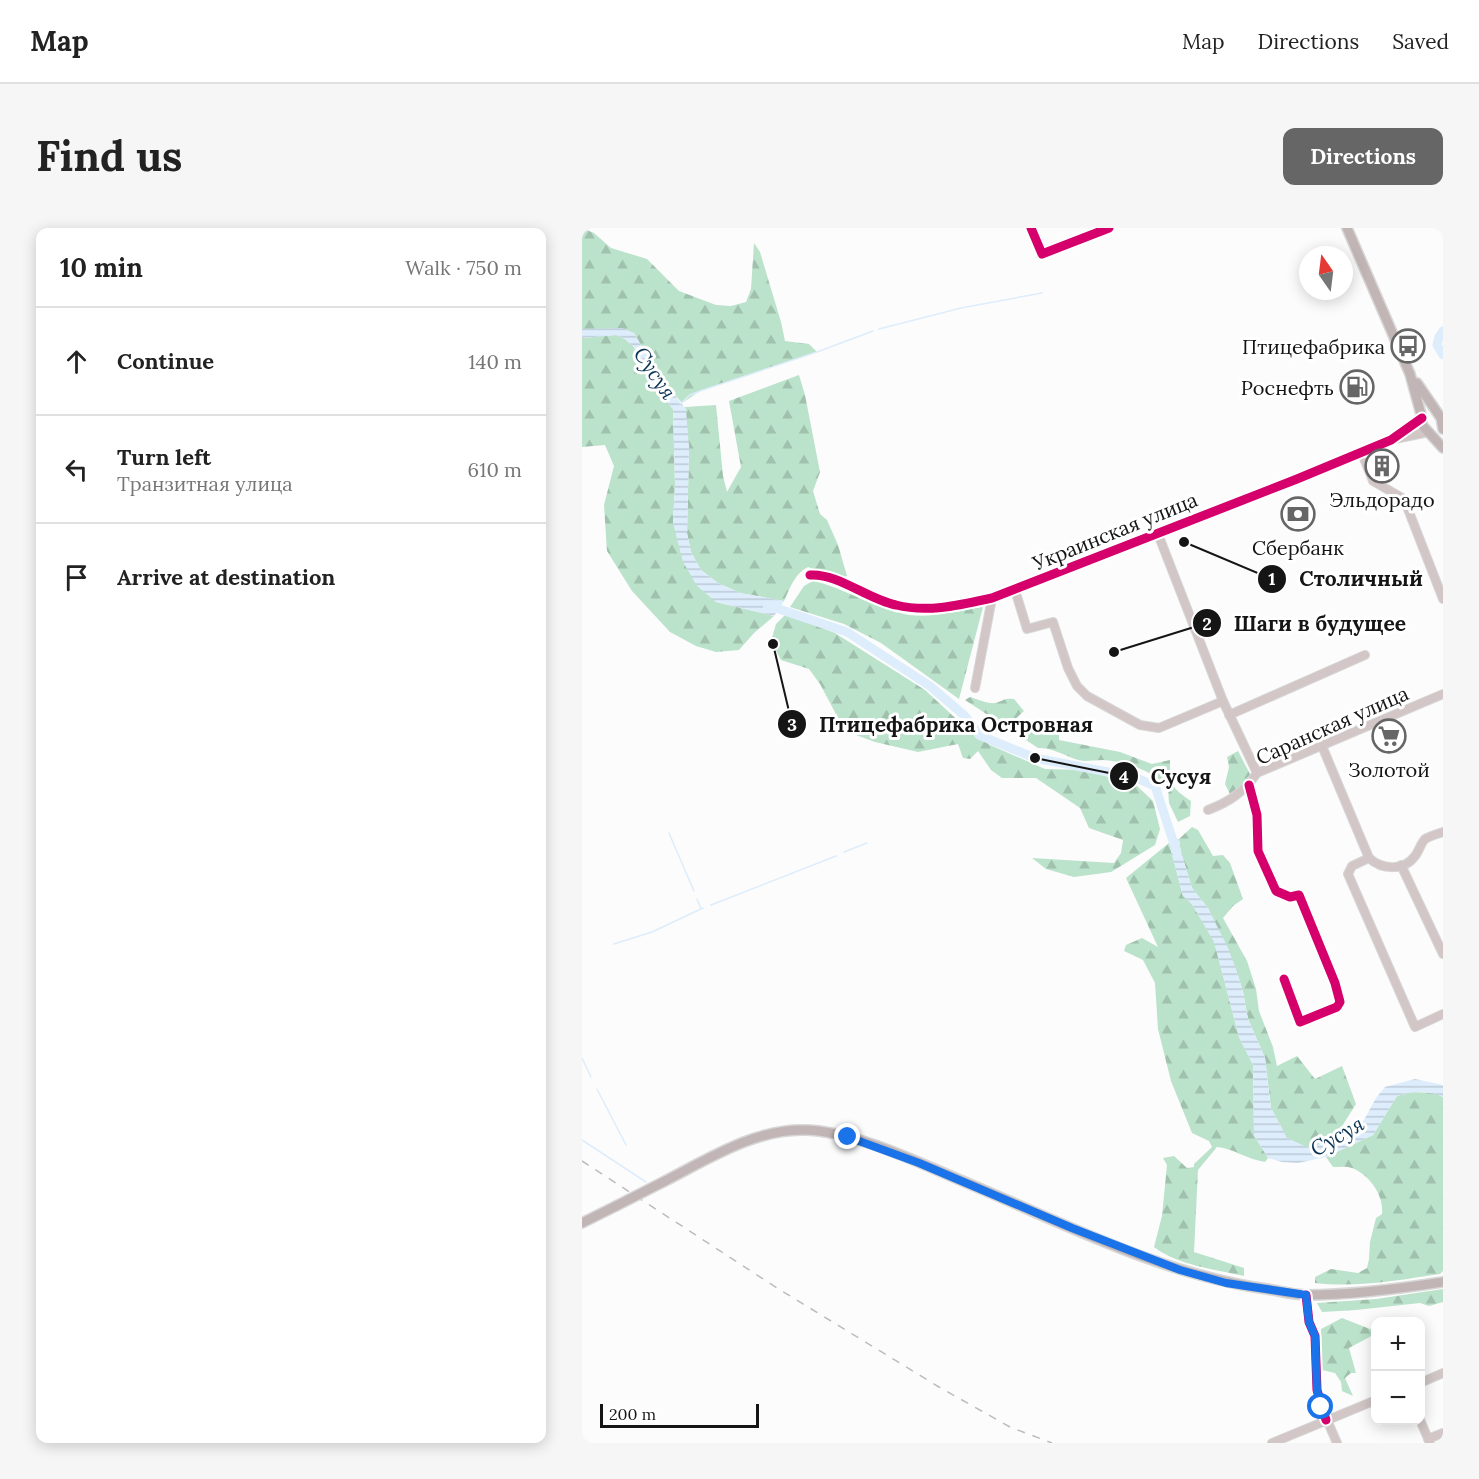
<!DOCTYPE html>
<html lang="en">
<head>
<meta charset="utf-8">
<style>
	:root { --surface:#fff; --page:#f6f6f6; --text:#222; --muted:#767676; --line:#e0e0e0; --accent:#666 }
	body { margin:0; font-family:Lora,serif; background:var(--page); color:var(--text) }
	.controls { position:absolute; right:18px; bottom:18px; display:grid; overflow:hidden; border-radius:12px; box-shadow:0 3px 15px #0003 }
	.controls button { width:54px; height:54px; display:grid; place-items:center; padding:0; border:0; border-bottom:2px solid var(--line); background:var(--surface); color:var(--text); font:30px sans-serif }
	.compass { position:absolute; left:717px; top:18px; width:54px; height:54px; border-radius:50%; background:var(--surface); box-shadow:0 3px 15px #0003; rotate:346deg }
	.scale { position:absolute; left:18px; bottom:15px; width:159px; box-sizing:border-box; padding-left:6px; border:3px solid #151515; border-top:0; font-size:16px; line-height:21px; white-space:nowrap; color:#151515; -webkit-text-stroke:4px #fff; paint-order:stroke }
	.stop { position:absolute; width:18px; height:18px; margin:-14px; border:4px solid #1a73e8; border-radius:50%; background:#fff }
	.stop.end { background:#1a73e8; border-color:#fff; box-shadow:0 2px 6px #0008 }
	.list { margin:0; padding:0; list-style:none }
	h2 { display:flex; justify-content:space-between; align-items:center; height:78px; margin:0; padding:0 24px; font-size:26px }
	h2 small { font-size:20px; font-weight:400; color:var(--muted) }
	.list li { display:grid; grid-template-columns:39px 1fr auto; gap:18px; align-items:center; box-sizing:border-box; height:108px; padding:0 24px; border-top:2px solid var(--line) }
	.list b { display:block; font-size:22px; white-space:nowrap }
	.list p { margin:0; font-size:20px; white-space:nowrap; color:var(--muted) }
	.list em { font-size:20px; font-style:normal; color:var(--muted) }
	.icon { flex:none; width:33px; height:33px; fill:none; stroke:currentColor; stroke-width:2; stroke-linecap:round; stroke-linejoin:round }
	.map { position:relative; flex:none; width:861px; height:1215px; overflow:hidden; border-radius:12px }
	header { display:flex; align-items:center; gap:36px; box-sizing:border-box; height:84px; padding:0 30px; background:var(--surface); border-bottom:2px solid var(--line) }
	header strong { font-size:28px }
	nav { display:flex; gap:33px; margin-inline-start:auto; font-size:21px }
	.intro { display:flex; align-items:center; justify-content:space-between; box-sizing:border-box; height:144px; padding:0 36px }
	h1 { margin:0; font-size:42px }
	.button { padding:15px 27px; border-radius:12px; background:var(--accent); color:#fff; font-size:21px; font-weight:700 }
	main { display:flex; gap:36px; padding:0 36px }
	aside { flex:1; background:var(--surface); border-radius:12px; box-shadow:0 3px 15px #0003 }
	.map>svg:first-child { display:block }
</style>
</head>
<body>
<header>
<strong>Map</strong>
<nav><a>Map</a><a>Directions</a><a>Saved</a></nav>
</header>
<div class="intro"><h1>Find us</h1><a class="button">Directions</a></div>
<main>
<aside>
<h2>10 min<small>Walk · 750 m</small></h2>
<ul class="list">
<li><svg class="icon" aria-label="ahead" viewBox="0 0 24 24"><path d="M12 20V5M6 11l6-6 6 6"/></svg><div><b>Continue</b></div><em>140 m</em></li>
<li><svg class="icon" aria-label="left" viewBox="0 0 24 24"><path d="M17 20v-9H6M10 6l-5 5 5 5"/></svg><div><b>Turn left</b><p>Транзитная улица</p></div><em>610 m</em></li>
<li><svg class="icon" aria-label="arrive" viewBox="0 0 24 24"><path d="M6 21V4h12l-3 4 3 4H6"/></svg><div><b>Arrive at destination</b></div></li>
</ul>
</aside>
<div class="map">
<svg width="861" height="1215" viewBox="0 0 861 1215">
	<defs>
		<pattern id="forest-firs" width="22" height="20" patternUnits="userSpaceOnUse" patternTransform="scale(1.5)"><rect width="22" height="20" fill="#bbe2ca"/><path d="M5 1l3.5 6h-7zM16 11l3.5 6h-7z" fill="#a0c1ad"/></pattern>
		<pattern id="water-rules" width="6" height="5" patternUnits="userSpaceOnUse" patternTransform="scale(1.5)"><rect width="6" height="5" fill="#ddedfc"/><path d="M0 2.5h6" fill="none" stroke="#bdcad7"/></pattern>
	</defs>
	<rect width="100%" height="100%" fill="#fcfcfc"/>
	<g fill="url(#forest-firs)">
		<polygon points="0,0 12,5 29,20 65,31 97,63 134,77 149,78 164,74 169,61 172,15 178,24 199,94 203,113 227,116 235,124 118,163 100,175 76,147 52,105 0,101"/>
		<polygon points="34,107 43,111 52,119 65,150 91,181 93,256 91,295 134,374 192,388 172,405 157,422 134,424 114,418 88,404 50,363 25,323 22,277 32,238 23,217 0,219 0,110"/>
		<path d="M 217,147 L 223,167 L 238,244 L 231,263 L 238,286 L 245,292 L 256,317 L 265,348 L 259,351 L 226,339 C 213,345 208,360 202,373 L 158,365 L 136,355 L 119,342 L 109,324 L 105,305 L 107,221 L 103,179 L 134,177 L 141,248 L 145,264 L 159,239 L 147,173 Z"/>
		<path d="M 231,353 C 264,360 293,382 327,387 C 351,390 377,383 401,379 L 377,471 L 299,415 L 262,396 L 208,379 L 222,358 Z"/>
		<polygon points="204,386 253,405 343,462 383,499 408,517 463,541 501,542 553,556 571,573 578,601 573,617 529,644 492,649 464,641 450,630 532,635 539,625 541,612 507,600 498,580 454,550 420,550 409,542 396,523 388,531 381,530 376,516 336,524 293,514 263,503 238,456 227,441 199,432 189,413 194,396"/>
		<path d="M 388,469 C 395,471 406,476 413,475 C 423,473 420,470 432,471 L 442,483 L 431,493 C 440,496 448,501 456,503 C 464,506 470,502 477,505 L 477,512 L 538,524 L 570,536 L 588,532 C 588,556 589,560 609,573 L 608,588 L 596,594 L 587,575 L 586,560 C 572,543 543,533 521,532 C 515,532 508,533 502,533 C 486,531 473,519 456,520 L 383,472 Z"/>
		<polygon points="656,523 669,548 665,555 648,566 643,556 647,539 645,529"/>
		<polygon points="610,599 616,602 631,628 641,627 648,635 661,671 651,678 641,690 665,733 674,761 677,783 691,819 695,838 715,828 733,851 760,838 774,876 757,903 729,922 705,910 689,880 683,830 666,791 661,764 655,744 626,680 610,660 599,624 597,611"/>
		<path d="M 587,615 L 601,668 L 610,676 L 632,713 L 657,809 L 671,837 L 672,907 L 686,930 L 683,934 C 664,931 653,921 635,919 L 616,942 L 612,1024 L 662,1040 L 662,1048 C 635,1042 595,1037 572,1019 L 580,988 L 585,937 L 581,930 L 592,928 L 605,940 L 612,939 L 612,936 L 630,919 L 627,913 L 610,905 L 589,853 L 576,801 L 573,755 L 561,732 L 542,723 L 544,717 L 560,710 L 576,719 L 544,650 Z"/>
		<path d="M 829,864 L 853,865 L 861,869 L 861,1043 L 858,1046 C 817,1052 775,1060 733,1055 L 733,1049 L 749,1041 L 776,1045 L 785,1040 L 787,1031 L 788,1014 L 794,990 L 800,986 C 802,968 788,947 770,940 C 765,938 757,939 751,939 L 744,929 L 791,907 L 815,868 Z"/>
		<polygon points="861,1061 861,1074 847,1078 838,1075 774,1082 740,1084 735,1075 794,1071"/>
		<polygon points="760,1090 793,1103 793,1106 767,1120 774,1145 769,1145 763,1150 771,1168 760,1163 759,1154 753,1145 740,1142 739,1101"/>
	</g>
	<g fill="url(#water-rules)">
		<polygon points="40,100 52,105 76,147 104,181 107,221 105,305 109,324 119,342 136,355 158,365 202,373 192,388 134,374 115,358 101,334 91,295 93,256 91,181 65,150 52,119 43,111 34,107 0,110 0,101"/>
		<path d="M 597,611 L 599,624 L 610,660 L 626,680 L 646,720 L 655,744 L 661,764 L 666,791 L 683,830 L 689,880 L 705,910 L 729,921 L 757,903 L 782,892 L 794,870 L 803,859 L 833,851 L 861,857 L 861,869 C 846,862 830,863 815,868 L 791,907 L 744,929 L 716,935 L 700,934 L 686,930 L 672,907 L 671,837 L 657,809 L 632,714 L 610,676 L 601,668 L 587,615 Z"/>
	</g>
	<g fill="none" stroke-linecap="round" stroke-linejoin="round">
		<g stroke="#ddedfc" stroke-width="1.5">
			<polyline points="297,101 379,80 460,65"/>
			<polyline points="98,176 108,167 118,163 235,124 291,103"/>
			<polyline points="87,605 112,663"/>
			<polyline points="262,624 285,615"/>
			<polyline points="115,671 119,681"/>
			<polyline points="129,677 254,628"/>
			<polyline points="32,716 70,704 121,680"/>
			<polyline points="0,830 9,849"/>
			<polyline points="15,861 44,917"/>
			<polyline points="0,912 64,954"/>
		</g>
		<g stroke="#ddedfc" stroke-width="9">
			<polyline points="861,103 857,109 855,117 861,127"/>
			<polyline points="185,377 265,404 348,458 383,488 397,507 453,530 552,549 573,558 595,625"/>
		</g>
		<defs>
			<g id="minor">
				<polyline points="449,0 460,26 527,0"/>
				<polyline points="813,211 847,204"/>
				<polyline points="779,223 791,253 822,271 861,371"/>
				<polyline points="576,306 641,473 675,545"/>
				<path d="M 228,347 C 256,345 285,371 314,377 C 346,385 378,377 410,370 L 715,251 L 809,212 L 840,190"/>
				<polyline points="433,362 445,401 471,394 486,440 495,458 505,468 558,497 577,500 641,473"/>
				<polyline points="393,460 410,370"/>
				<polyline points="647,487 783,427"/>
				<polyline points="740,518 787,630"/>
				<polyline points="667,557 675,587 676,623 694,663 708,669 717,667 753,755 758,774 755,779 718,794 702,751"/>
				<path d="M 626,582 C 647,574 662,564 675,545 L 861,466"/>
				<path d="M 861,604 C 855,606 848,608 843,611 C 839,615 837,623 833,628 C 822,643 800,642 787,630 L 770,638 L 766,646 L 833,799 L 861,786"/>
				<polyline points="819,637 861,726"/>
				<polyline points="724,1067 727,1094 733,1108 735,1162 744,1192"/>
				<polyline points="838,1155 861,1145"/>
				<polyline points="745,1192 755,1215"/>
				<polyline points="838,1192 848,1215"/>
				<polyline points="846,1211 861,1205"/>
				<polyline points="690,1215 794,1172"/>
			</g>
			<g id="major">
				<polyline points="765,0 828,146 840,190 840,197 861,220"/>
				<polyline points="835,155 859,190 861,201"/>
				<path d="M 83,953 C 126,931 173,901 222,902 C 275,903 341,937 390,957 C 485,997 582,1047 685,1061 C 698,1063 712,1067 725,1067 C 771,1067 816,1061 861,1054"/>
				<polyline points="0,995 34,978"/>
			</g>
		</defs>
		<use href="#minor" stroke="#d7d7d7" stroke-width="10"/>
		<use href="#major" stroke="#d7d7d7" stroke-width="12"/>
		<use href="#minor" stroke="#d2c6c6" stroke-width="8"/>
		<use href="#major" stroke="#c2b5b5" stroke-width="9"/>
		<polyline stroke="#c0bbbb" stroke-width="1.5" stroke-dasharray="8 8" stroke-linecap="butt" points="0,933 195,1060 357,1159 428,1199 470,1215"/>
		<defs>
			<polyline id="major-bridge" points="34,978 83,953"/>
		</defs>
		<use href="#major-bridge" stroke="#d7d7d7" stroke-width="12" stroke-linecap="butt"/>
		<use href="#major-bridge" stroke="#c2b5b5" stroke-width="9"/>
		<defs>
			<g id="cycleway">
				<polyline points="449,0 460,26 527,0"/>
				<path d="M 228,347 C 256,345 285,371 314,377 C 346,385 378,377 410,370 L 715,251 L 809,212 L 840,190"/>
				<polyline points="667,557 675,587 676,623 694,663 708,669 717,667 753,755 758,774 755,779 718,794 702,751"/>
				<polyline points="724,1067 727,1094 733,1108 735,1162 744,1192"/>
			</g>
		</defs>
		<use href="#cycleway" stroke="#fff" stroke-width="13"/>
		<use href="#cycleway" stroke="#d6006c" stroke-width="9"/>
	</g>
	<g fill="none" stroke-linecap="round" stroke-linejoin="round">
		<polyline stroke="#1a73e8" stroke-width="8" points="266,909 337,935 490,1000 598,1042 644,1055 724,1067 727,1094 733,1108 735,1162 739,1179"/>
	</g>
	<defs>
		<symbol id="bus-ring" viewBox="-11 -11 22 22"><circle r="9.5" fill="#fff" stroke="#666" stroke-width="1.5"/><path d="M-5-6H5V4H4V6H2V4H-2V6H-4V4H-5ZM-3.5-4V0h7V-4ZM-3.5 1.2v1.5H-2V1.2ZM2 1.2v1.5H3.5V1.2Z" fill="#666"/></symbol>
		<symbol id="fuel-ring" viewBox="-11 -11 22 22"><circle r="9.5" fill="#fff" stroke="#666" stroke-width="1.5"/><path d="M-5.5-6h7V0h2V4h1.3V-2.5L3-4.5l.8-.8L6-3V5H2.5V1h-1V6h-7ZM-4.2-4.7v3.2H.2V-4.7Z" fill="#666"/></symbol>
		<symbol id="building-ring" viewBox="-11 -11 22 22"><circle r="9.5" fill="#fff" stroke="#666" stroke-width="1.5"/><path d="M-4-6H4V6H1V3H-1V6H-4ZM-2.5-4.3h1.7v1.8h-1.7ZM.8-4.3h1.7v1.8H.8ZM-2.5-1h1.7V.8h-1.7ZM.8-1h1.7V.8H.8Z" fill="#666"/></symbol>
		<symbol id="bank-ring" viewBox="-11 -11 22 22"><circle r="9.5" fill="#fff" stroke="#666" stroke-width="1.5"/><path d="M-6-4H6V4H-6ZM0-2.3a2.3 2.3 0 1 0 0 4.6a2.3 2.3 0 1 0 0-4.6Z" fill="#666"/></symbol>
		<symbol id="supermarket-ring" viewBox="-11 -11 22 22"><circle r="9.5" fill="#fff" stroke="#666" stroke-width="1.5"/><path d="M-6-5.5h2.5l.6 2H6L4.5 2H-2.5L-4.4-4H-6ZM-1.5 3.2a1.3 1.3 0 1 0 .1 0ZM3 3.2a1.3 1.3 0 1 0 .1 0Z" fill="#666"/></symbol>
	</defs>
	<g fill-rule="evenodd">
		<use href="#bus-ring" x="807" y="99" width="38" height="38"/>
		<use href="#fuel-ring" x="756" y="140" width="38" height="38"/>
		<use href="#building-ring" x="781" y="219" width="38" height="38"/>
		<use href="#bank-ring" x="697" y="267" width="38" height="38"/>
		<use href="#supermarket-ring" x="788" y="489" width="38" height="38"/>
	</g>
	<g text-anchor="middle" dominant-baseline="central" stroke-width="6" stroke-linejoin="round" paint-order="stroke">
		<g font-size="20" fill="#151515" stroke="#fff">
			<text x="803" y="118" text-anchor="end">Птицефабрика</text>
			<text x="752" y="159" text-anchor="end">Роснефть</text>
			<text x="800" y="271">Эльдорадо</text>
			<text x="716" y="319">Сбербанк</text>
			<text x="807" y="541">Золотой</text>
		</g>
		<g font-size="20" fill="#151515" stroke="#fff">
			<text transform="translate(533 303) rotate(-22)">Украинская улица</text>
			<text transform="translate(750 497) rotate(-24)">Саранская улица</text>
		</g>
		<g font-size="21" font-style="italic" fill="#093355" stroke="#fff">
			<text transform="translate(73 145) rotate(56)">Сусуя</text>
			<text transform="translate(755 908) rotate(-30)">Сусуя</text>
		</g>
	</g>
	<path fill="none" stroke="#151515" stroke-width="2" d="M602 314L690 351M532 424L625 395M191 416L210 496M453 530L542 548"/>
	<g fill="#151515" stroke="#fff" stroke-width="2">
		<circle cx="602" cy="314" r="6"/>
		<circle cx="532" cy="424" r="6"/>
		<circle cx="191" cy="416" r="6"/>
		<circle cx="453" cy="530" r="6"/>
		<circle cx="690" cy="351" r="15"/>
		<circle cx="625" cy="395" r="15"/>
		<circle cx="210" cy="496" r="15"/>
		<circle cx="542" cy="548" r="15"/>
	</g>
	<g font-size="18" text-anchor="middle" font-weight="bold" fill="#fff">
		<text x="690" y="357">1</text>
		<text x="625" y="402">2</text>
		<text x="210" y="503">3</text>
		<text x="542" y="555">4</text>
	</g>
	<g font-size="21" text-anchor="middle" font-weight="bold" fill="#151515" stroke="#fff" stroke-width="6" stroke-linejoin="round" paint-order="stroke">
		<text x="779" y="358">Столичный</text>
		<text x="738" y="403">Шаги в будущее</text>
		<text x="374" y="504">Птицефабрика Островная</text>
		<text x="599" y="556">Сусуя</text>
	</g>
</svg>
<div class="controls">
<button>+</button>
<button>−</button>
</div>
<svg class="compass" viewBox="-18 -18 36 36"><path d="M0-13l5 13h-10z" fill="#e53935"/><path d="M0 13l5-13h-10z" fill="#767676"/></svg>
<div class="scale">200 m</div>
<div class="stop" style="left:739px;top:1179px"></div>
<div class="stop end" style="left:266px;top:909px"></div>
</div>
</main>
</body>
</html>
